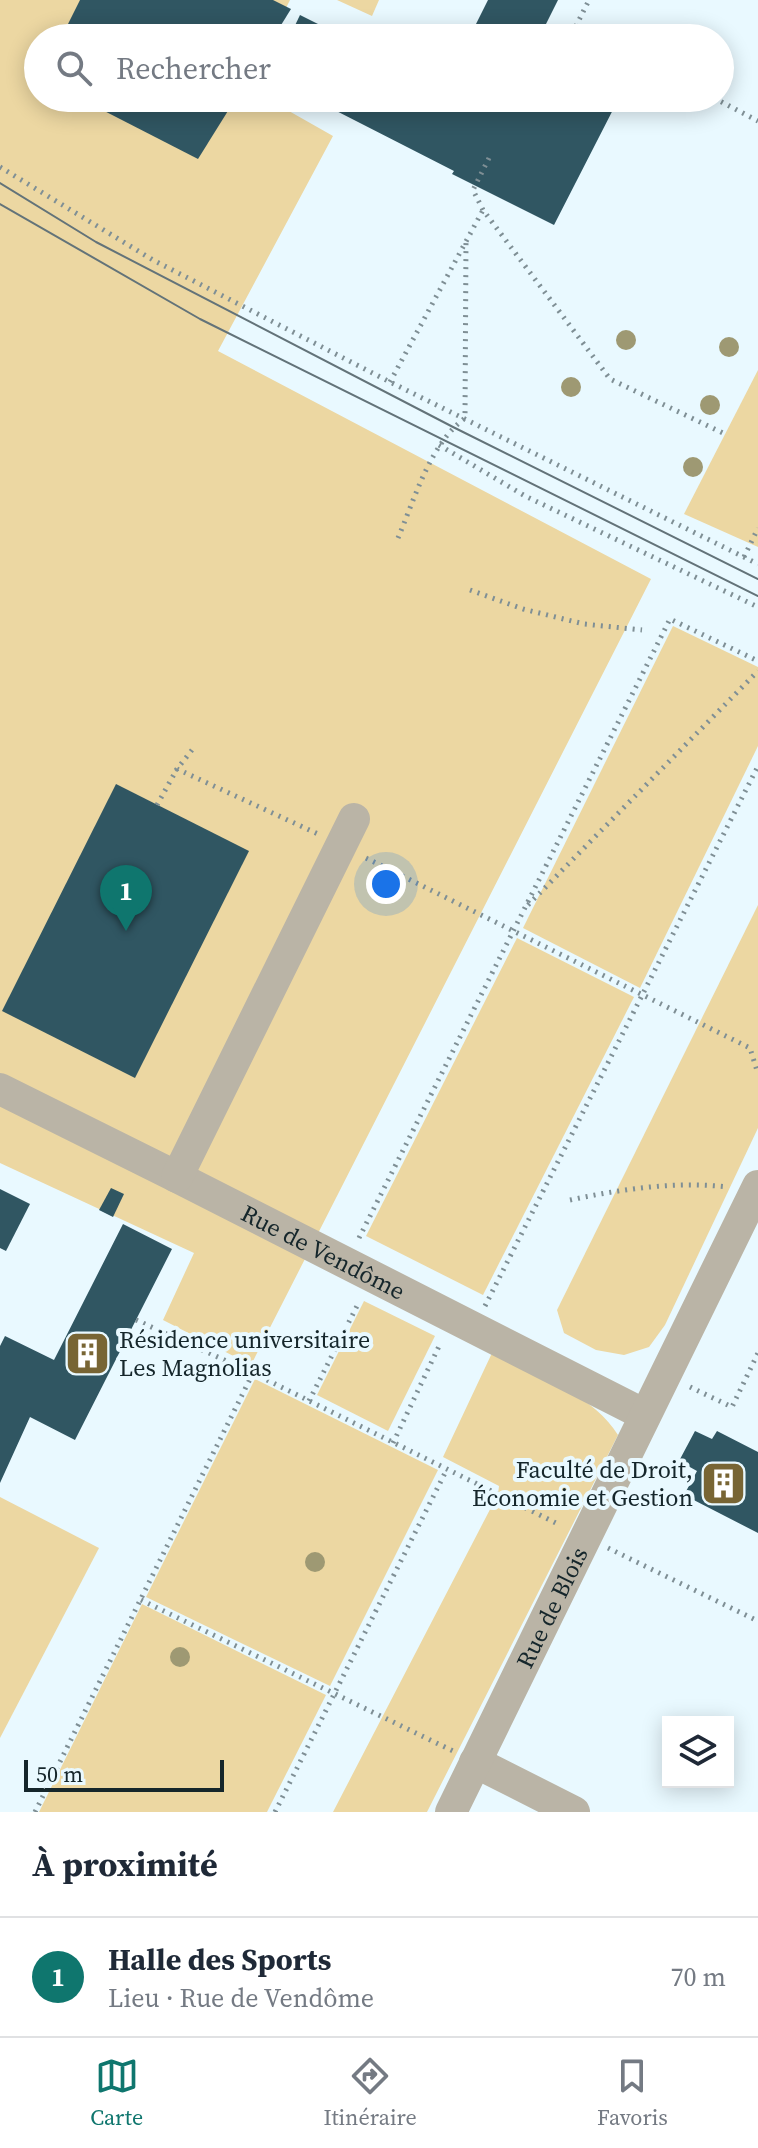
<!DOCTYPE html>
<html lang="fr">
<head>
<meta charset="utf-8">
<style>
	:root { --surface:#fff; --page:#f2f2f3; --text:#1f2937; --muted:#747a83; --line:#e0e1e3; --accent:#0f766e }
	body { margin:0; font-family:"Source Serif 4",serif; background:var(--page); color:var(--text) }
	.controls { position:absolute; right:24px; bottom:24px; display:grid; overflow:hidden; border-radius:0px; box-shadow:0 4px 20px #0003 }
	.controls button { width:72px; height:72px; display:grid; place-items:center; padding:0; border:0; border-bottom:2px solid var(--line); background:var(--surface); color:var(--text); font:40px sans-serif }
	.scale { position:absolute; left:24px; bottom:20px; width:200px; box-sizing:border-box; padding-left:8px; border:4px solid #15262b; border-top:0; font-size:22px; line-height:28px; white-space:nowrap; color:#15262b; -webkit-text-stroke:6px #e9f9ff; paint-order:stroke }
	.you { position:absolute; left:386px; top:884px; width:28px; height:28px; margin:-20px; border:6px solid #fff; border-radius:50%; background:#1a73e8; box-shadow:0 0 0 12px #1a73e833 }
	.badge { display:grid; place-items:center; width:52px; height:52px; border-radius:50%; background:var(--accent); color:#fff; font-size:26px; font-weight:700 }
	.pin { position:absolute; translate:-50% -66px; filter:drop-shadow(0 2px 4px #0008) }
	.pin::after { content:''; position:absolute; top:42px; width:28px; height:24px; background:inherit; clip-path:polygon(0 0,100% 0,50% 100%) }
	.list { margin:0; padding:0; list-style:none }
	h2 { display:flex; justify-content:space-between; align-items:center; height:104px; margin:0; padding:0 32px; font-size:34px }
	h2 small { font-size:26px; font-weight:400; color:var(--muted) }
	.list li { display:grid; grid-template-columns:52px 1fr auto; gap:24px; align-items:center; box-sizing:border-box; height:120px; padding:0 32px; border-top:2px solid var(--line) }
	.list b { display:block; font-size:30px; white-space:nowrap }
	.list p { margin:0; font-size:26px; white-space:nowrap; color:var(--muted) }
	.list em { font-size:26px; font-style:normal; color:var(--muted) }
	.icon { flex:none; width:44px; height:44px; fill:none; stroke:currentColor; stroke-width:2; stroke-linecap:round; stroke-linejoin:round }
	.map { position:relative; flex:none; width:758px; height:1812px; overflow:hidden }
	.search { position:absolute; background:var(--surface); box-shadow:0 4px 20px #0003; left:24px; right:24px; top:24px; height:88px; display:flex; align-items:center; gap:20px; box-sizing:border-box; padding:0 28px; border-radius:44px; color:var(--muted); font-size:30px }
	.sheet { height:224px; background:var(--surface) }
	nav { display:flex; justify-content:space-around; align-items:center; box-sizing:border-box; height:112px; border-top:2px solid var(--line); background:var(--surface); font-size:22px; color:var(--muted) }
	nav a { display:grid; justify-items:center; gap:4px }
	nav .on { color:var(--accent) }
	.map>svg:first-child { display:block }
</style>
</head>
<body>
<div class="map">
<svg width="758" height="1812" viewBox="0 0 758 1812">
	<rect width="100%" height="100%" fill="#e9f9ff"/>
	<g fill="#ecd7a2">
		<polygon points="0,0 290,0 271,38 38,38 38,98 266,98 333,136 218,351 651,579 251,1365 163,1320 194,1253 0,1163"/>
		<polygon points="337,0 379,0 372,16"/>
		<polygon points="758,370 758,547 684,514"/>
		<polygon points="673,626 758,667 758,746 640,988 523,928"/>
		<polygon points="758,905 758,1128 665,1325 649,1347 624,1355 596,1350 564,1333 557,1310"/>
		<polygon points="517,938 634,997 483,1295 366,1236"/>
		<polygon points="364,1301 435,1336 388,1431 317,1395"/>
		<path d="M 492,1353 C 535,1375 592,1393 618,1435 L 427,1812 L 333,1812 L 498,1494 L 499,1486 L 443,1457 Z"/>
		<polygon points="255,1379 438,1470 330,1686 146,1597"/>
		<polygon points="0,1497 99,1548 0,1738"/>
		<polygon points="142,1604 326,1695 267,1812 39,1812"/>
	</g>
	<g fill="#305662">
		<polygon points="80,0 273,0 291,9 273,38 61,38"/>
		<polygon points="488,0 558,0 546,24 575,38 469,38"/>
		<polygon points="300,15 346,38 289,38"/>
		<polygon points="79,98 236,98 198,159"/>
		<polygon points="311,98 619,98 554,225 452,174 454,171"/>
		<polygon points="116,784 249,851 135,1078 2,1011"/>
		<polygon points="111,1188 124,1194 113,1217 99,1210"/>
		<polygon points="0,1189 30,1204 6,1251 0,1248"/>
		<polygon points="123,1224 172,1249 75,1440 30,1417 0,1483 0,1346 5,1336 54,1360"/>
		<polygon points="695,1431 712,1439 717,1431 758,1452 758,1533 684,1495 697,1471 679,1461"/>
	</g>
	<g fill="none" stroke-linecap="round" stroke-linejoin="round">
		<g stroke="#7f8f95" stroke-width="5" stroke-dasharray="2 6" stroke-linecap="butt">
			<polyline points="576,26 599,38"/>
			<polyline points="546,38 576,26 589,0"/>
			<polyline points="714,98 758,121"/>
			<polyline points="489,158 473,190 483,210 610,379 725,434"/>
			<polyline points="0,167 153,260 390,382 758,564"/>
			<polyline points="390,382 483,210"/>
			<polyline points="439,445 525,496 758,607"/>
			<path d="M 398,538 C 415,498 430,444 465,418 L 466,241"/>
			<polyline points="744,557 758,528"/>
			<polyline points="470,590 523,609 584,624 642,630"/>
			<polyline points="192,750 177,769 318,834"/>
			<polyline points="157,805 177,769"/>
			<polyline points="366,858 750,1048 758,1074"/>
			<polyline points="528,905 758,671"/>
			<path d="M 570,1200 C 622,1189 675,1181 728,1187"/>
			<polyline points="359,1238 670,619 758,661"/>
			<polyline points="485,1306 758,766"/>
			<polyline points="136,1320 253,1373 560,1525"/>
			<polyline points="690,1387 732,1407 758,1353"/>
			<polyline points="309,1401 359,1302"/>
			<polyline points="393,1443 441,1342"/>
			<polyline points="608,1548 758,1621"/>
			<polyline points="141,1600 453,1751"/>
			<polyline points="35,1812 253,1373"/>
			<polyline points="275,1812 447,1469"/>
		</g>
		<g stroke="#bab4a6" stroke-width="32">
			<path id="s1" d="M 0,1089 L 177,1177 L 645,1415"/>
			<polyline points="177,1177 354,819"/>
			<polyline points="475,1762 574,1812"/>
			<path id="s2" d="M 451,1812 L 758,1186"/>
		</g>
		<g stroke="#637379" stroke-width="2">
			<polyline points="0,183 96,242 453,427 758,579"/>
			<polyline points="0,204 200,319 758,596"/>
		</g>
	</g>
	<g fill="#9e9973">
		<circle cx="626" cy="340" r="10"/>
		<circle cx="729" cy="347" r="10"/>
		<circle cx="571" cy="387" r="10"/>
		<circle cx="710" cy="405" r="10"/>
		<circle cx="693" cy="467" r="10"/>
		<circle cx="315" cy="1562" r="10"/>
		<circle cx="180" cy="1657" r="10"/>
	</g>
	<defs>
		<symbol id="building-square" viewBox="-11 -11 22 22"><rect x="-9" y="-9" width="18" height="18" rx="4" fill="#786534" stroke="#e9f9ff"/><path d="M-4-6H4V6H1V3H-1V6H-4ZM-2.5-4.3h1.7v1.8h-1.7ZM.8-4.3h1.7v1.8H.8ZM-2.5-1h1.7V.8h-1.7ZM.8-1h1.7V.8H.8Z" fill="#fff"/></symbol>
	</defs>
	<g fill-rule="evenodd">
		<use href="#building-square" x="62" y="1328" width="51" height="51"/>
		<use href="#building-square" x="698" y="1458" width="51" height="51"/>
	</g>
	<g text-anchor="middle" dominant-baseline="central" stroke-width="8" stroke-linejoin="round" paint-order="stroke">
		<g font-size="24" fill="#15262b" stroke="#e9f9ff">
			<text stroke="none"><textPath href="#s1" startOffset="362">Rue de Vendôme</textPath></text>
			<text stroke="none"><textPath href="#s2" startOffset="228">Rue de Blois</textPath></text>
		</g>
		<g font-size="24" fill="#15262b" stroke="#e9f9ff" text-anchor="start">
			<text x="119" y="1339">Résidence universitaire<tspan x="119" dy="28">Les Magnolias</tspan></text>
			<text x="693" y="1469" text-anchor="end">Faculté de Droit,<tspan x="693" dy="28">Économie et Gestion</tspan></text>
		</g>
	</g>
</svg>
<div class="controls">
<button><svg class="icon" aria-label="layers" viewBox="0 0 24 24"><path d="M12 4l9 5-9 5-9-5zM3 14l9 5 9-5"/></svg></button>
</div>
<div class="scale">50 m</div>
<div class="you"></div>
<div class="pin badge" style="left:126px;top:931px">1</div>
<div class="search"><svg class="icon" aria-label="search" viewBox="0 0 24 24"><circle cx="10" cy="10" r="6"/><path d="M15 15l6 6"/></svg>Rechercher</div>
</div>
<section class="sheet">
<h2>À proximité<small></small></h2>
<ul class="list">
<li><span class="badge">1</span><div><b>Halle des Sports</b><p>Lieu · Rue de Vendôme</p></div><em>70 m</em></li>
</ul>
</section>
<nav>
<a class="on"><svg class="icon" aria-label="map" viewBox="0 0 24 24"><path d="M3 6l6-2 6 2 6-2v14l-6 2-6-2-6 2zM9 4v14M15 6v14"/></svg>Carte</a>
<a><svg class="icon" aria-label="directions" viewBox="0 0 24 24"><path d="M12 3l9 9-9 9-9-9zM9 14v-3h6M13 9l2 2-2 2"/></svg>Itinéraire</a>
<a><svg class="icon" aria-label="saved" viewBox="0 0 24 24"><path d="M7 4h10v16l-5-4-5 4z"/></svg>Favoris</a>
</nav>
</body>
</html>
